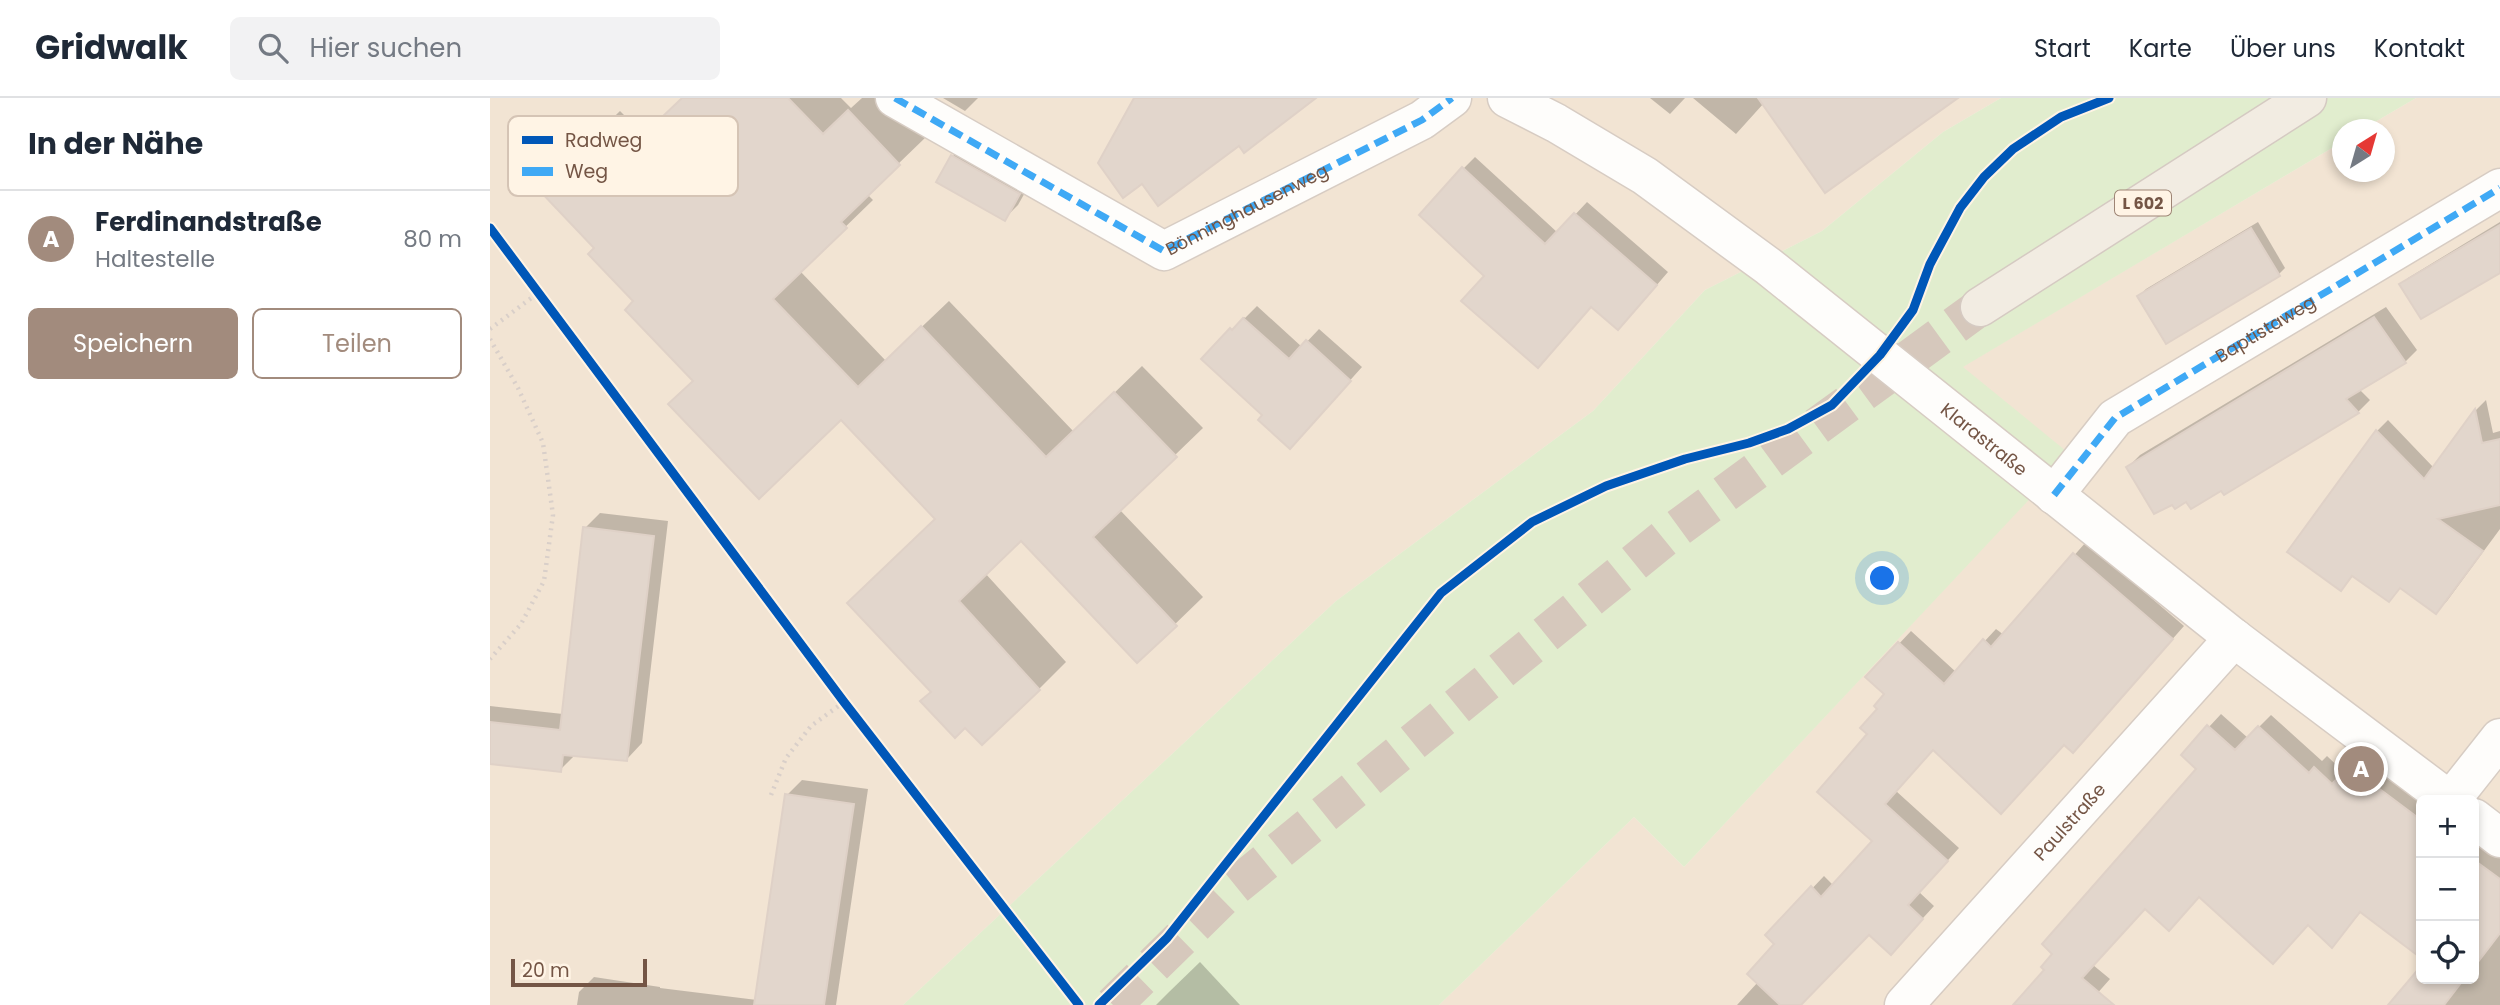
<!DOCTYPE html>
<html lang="de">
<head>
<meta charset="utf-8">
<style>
	:root { --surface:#fff; --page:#f2f2f3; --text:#1f2937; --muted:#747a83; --line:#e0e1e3; --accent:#a28b7d }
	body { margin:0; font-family:Poppins,sans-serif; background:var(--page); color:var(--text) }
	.controls { position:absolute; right:21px; bottom:21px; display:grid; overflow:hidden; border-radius:10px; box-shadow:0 4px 10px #0003 }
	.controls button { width:63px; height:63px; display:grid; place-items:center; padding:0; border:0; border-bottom:2px solid var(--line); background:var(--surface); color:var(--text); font:35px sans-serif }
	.compass { position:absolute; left:1842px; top:21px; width:63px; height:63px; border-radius:50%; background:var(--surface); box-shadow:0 4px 10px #0003; rotate:37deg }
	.scale { position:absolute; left:21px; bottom:18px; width:136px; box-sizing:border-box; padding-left:7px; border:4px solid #745545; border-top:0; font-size:19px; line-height:24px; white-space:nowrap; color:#745545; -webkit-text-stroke:5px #fff4e5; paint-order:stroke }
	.you { position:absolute; left:1393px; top:481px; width:24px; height:24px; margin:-18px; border:5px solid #fff; border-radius:50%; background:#1a73e8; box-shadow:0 0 0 10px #1a73e833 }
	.badge { display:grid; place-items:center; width:46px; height:46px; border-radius:50%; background:var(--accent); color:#fff; font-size:23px; font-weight:700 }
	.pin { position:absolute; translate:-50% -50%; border:4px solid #fff; box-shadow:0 2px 7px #0006 }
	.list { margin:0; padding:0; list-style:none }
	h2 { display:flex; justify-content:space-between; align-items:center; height:91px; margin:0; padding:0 28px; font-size:30px }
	h2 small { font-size:23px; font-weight:400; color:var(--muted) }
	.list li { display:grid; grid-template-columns:46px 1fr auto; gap:21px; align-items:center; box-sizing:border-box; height:98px; padding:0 28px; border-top:2px solid var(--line) }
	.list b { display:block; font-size:26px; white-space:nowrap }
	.list p { margin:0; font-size:23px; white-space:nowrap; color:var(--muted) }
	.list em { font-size:23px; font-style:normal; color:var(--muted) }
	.actions { display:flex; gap:14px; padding:21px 28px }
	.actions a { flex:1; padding:16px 0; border:2px solid var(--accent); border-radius:10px; text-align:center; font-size:24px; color:var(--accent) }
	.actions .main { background:var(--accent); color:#fff }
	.icon { flex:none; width:38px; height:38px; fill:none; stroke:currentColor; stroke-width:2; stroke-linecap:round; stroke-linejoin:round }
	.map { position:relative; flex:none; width:2010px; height:907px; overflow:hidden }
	header { display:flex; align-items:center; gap:42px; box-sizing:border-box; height:98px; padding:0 35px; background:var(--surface); border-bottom:2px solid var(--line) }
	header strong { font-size:33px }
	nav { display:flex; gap:38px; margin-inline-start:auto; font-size:24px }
	.search { width:490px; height:63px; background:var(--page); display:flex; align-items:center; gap:18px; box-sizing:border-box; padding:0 24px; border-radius:10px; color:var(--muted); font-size:26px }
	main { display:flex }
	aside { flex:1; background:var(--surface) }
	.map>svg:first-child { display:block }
</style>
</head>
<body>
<header>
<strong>Gridwalk</strong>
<div class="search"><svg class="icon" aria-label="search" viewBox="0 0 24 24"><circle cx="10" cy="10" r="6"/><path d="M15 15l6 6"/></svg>Hier suchen</div>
<nav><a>Start</a><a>Karte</a><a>Über uns</a><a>Kontakt</a></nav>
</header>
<main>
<aside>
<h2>In der Nähe<small></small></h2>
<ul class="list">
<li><span class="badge">A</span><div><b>Ferdinandstraße</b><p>Haltestelle</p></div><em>80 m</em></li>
</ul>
<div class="actions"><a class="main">Speichern</a><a>Teilen</a></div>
</aside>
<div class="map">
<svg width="2010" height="907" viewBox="0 0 2010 907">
	<rect width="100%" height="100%" fill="#f6efe4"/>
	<g fill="#f2e4d3" fill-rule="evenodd">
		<polygon points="0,0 1511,0 1453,34 1332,133 1215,192 1103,313 846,503 413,907 0,907"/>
		<path d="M 1926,0 L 2010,0 L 2010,907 L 949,907 L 1144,719 L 1194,769 L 1580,357 L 1472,269 L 1852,44 L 1853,74 L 1895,74 L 1895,32 L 1873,31 ZM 1931,702 L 1984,702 L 1984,881 L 1931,881 Z"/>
	</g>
	<polygon fill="#e1edce" points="1511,0 1926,0 1873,31 1853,32 1852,44 1473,269 1581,357 1194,769 1144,719 949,907 413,907 846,503 1103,313 1215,192 1332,133 1453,34"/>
	<g fill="#0003">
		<polygon points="193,0 351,0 361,10 372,0 399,0 436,39 377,96 383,102 310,173 396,263 459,203 584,334 652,268 713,330 629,411 713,499 647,563 532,440 495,475 576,564 549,591 443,593 447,421 351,320 205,282 107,149 78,64 130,13 154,37"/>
		<polygon points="453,0 488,0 475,13"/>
		<polygon points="1160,0 1195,0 1180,16"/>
		<polygon points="1203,0 1465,0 1274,5 1246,36"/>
		<polygon points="477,45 542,82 528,107 514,121 463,58"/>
		<polygon points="985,59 1068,135 1097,104 1178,174 1140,218 997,178 973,71"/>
		<polygon points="1768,124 1795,170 1789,176 1649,198 1656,191"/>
		<polygon points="2010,124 2010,172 1911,186 1918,180"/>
		<polygon points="767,208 812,249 829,231 872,269 812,336 775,317 714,261 754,219 755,220"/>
		<polygon points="1896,209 1927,252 1915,264 1869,291 1880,302 1868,314 1735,395 1732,390 1697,402 1638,369 1650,357"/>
		<polygon points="1996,302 2003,335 2010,333 2010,431 1957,503 1946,514 1911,489 1898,502 1864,477 1851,491 1887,333 1898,322 1944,370 1986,312"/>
		<polygon points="110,415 178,423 152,645 137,661 86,656 70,672 0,664 0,608 73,616 95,430"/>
		<polygon points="1596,444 1694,528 1595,640 1574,645 1444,650 1406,693 1469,750 1429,794 1444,808 1412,843 1379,834 1309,907 1247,907 1268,884 1287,845 1278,837 1334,778 1344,788 1385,743 1379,636 1396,596 1378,579 1421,533 1466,574 1506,531 1514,537"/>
		<polygon points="1731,616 1758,640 1781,617 1832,663 1837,658 1855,675 1873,657 1931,702 1931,849 1876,808 1842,848 1819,825 1710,797 1655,809 1603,867 1620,881 1597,907 1525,907 1556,872 1708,670 1693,657"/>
		<polygon points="312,682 378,691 346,907 87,907 89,894 104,879 170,889 170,890 267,902 297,697"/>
		<polygon points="1984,740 2010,760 2010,907 1926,907 1912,893 1931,871 1931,881 1984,881"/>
		<polygon points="710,864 750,907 666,907 679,894"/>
	</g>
	<g fill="#e2d6cc" stroke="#dfd1c7" stroke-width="2">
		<polygon points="192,0 298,0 333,36 358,12 410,67 351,124 357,130 283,201 368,289 431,228 556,359 624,294 687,359 603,439 687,528 647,565 531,443 469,503 550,592 492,647 475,630 465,640 430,603 441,594 357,505 445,421 351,322 269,401 178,306 203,283 135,212 143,203 98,156 104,150 48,91 102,39 126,63"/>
		<polygon points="644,0 826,0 754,55 749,48 668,108 652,86 633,100 608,65"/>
		<polygon points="1268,0 1468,0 1335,95"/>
		<polygon points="461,57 530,96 515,123 446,84"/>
		<polygon points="972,69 1055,146 1084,115 1167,187 1128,232 1101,209 1048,270 971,203 994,178 929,117"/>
		<polygon points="2010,127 2010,175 1931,221 1909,186"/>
		<polygon points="1761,130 1790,178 1676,246 1647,198"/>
		<polygon points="1884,219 1916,265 1856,301 1869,315 1734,397 1731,393 1701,411 1696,404 1685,411 1682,407 1664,416 1636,369"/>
		<polygon points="753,220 799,261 816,242 861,283 800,351 768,322 772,317 711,261 740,230 742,232"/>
		<polygon points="1985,311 1992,345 2010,341 2010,407 1948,421 1993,453 1946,516 1910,490 1899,504 1862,478 1851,493 1797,454 1886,332 1934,381"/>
		<polygon points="93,429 164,438 137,663 73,657 71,674 0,666 0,624 70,632"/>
		<polygon points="1583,455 1683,541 1583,655 1574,647 1511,716 1443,652 1395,706 1458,763 1418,807 1433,821 1401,857 1379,837 1311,907 1290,907 1257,876 1284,846 1275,837 1321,788 1331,799 1382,743 1327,694 1377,636 1370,630 1387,611 1384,608 1394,596 1375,579 1408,544 1454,586 1493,541 1501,549"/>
		<polygon points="1717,627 1745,652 1768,628 1819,675 1824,669 1842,686 1859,668 1931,722 1931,860 1870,814 1842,850 1818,827 1783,866 1709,799 1679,833 1655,811 1592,880 1624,907 1523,907 1554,872 1551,869 1562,856 1552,846 1706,671 1691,657"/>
		<polygon points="295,696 364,706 334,907 264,907"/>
		<polygon points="1984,762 2010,781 2010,835 1984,869"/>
		<polygon points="1931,868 1931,881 1974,881 1954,907 1898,907"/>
	</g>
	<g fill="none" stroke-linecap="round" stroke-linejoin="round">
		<polyline stroke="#d6c8bc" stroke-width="38" stroke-dasharray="38 19" stroke-linecap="butt" points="623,907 737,795 1177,438 1490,209"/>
		<defs>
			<g id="minor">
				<path id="s1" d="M 405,0 L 674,153 L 932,22 L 962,0"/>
				<path id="s2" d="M 1017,0 L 1066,25 L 1155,78 L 1278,168 L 1744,540 L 1959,702"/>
				<path id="s3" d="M 1564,397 L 1625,320 L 2010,90"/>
				<polyline points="1961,702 2010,640"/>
				<polyline points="1984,720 2010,740"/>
				<path id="s4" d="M 1414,907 L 1744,540"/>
			</g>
			<polyline id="primary" points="1490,209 1817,0"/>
		</defs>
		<use href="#minor" stroke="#d7ccc3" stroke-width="41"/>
		<use href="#primary" stroke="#d5cac2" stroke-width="41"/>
		<g stroke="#d9cfc9" stroke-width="4.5" stroke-dasharray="2 5" stroke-linecap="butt">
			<polyline points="0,231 48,195"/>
			<polyline points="0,241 28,290 53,345 63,417 54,483 31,526 0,561"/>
			<polyline points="281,697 296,660 321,628 354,604"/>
		</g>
		<use href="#minor" stroke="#fefdfb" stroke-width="38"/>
		<use href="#primary" stroke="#f2ece2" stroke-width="38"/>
		<g stroke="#3fa9f5" stroke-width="7" stroke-dasharray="14 7" stroke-linecap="butt">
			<polyline points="405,0 674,153 932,22 962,0"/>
			<polyline points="1564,397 1625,320 2010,90"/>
		</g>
		<defs>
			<g id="cycleway">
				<polyline points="0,130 354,604 589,907"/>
				<polyline points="609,907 677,840 951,495 1042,424 1116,388 1195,361 1259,345 1298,331 1342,307 1390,257 1423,212 1440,166 1470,110 1494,79 1523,51 1571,19 1619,0"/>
			</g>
		</defs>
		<use href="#cycleway" stroke="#fff4e5" stroke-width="13"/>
		<use href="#cycleway" stroke="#0057b8" stroke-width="9"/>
	</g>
	<g text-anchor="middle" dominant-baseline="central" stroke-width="7" stroke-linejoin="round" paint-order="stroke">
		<rect fill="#fff4e5" stroke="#9e8575" stroke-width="2" x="1625" y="92.5" width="56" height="25" rx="5"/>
		<g font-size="16" font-weight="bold" fill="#745545">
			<text x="1653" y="105">L 602</text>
		</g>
		<g font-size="18" fill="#745545" stroke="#fff4e5">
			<text stroke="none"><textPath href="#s1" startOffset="402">Bönninghausenweg</textPath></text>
			<text stroke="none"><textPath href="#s3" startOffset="273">Baptistaweg</textPath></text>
			<text stroke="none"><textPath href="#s2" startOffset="588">Klarastraße</textPath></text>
			<text stroke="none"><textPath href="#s4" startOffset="247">Paulstraße</textPath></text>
		</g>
	</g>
	<rect x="18" y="18" width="230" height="80" rx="10" fill="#fff4e5" stroke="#d5c4b5" stroke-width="2"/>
	<rect x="32" y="38" width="31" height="8" fill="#0057b8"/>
	<rect x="32" y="69" width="31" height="9" fill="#3fa9f5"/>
	<g font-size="19" fill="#745545">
		<text x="75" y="49">Radweg</text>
		<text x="75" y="80">Weg</text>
	</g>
</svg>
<div class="controls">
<button>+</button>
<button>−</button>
<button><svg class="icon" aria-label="locate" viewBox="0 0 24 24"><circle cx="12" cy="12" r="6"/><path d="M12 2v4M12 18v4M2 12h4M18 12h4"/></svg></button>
</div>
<svg class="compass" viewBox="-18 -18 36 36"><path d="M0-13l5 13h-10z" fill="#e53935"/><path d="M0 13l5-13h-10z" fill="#747a83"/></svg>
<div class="scale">20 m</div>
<div class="you"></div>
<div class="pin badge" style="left:1871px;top:671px">A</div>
</div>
</main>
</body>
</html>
